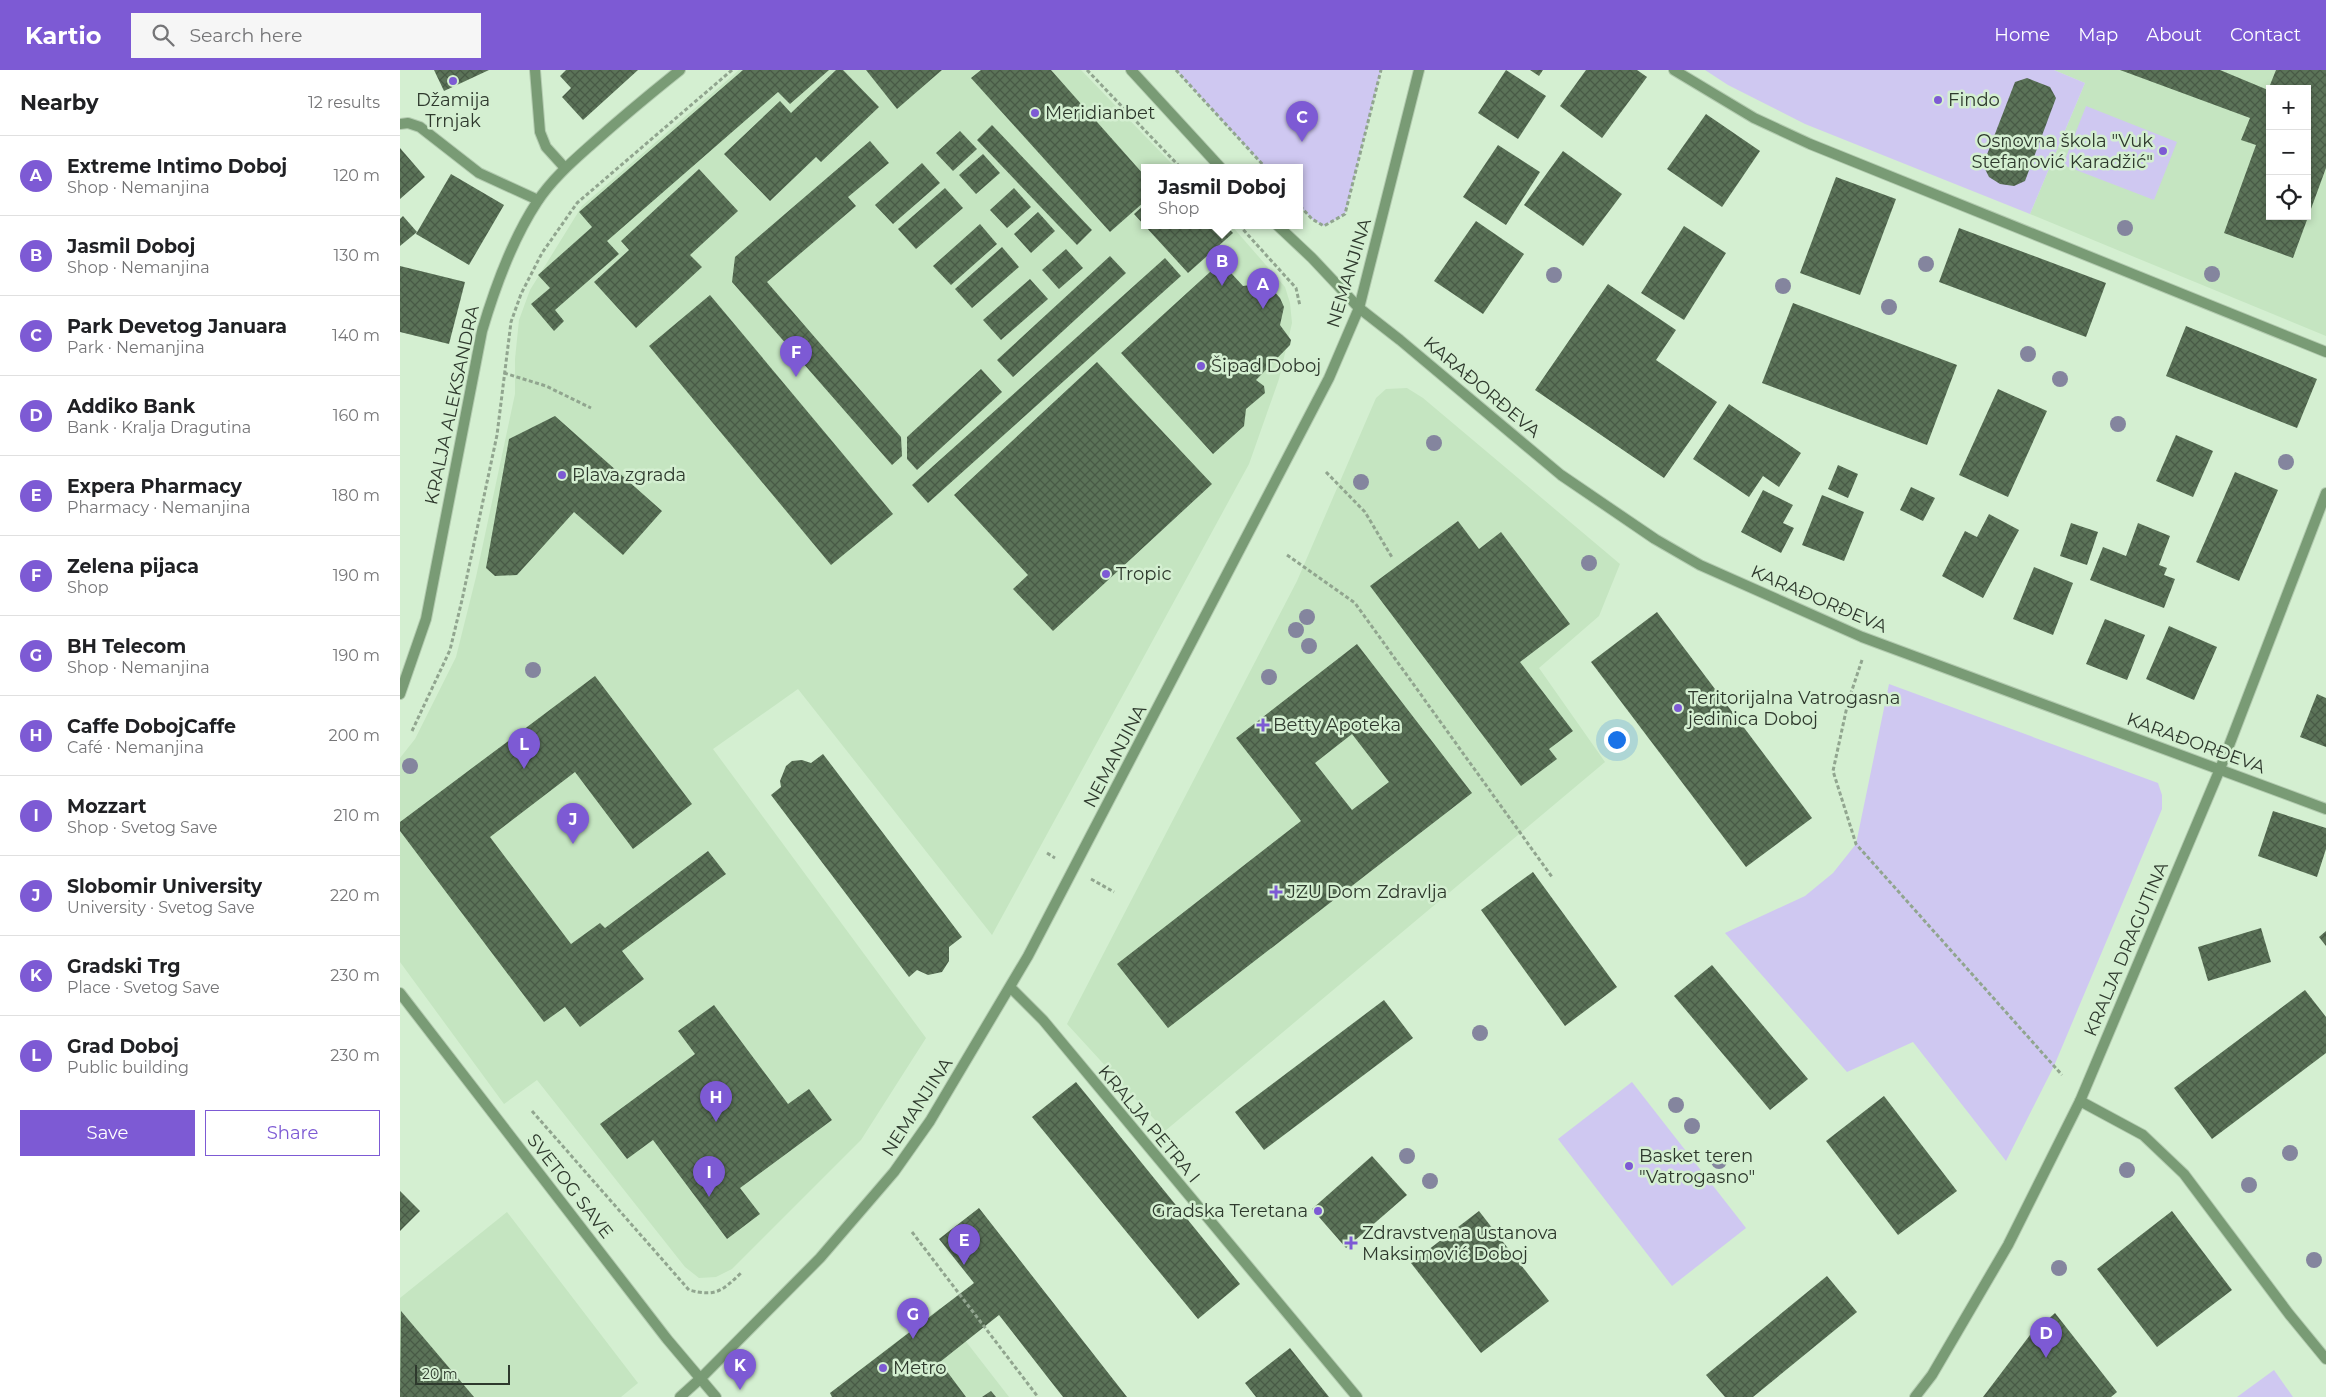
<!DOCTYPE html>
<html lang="en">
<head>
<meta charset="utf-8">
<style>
	:root { --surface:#fff; --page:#f6f6f6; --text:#202124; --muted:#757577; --line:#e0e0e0; --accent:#7d5ad4 }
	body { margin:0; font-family:Montserrat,sans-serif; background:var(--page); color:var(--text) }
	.controls { position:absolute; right:15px; top:15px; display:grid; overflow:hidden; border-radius:0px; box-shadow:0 2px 8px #0003 }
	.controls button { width:45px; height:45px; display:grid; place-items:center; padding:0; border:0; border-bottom:1px solid var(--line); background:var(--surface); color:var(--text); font:25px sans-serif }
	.scale { position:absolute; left:15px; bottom:12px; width:95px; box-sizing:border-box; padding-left:5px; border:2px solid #2e392d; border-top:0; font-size:14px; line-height:18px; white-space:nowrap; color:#2e392d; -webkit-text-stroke:4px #d4efd1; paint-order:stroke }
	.you { position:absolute; left:1216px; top:669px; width:18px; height:18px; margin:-12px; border:4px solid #fff; border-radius:50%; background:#1a73e8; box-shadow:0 0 0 8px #1a73e833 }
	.badge { display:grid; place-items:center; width:32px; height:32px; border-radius:50%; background:var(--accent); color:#fff; font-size:16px; font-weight:700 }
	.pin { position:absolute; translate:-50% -41px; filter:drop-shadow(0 1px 2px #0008) }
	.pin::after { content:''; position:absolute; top:26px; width:18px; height:15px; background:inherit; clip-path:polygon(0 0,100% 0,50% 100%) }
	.popup { position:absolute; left:741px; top:94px; width:162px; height:65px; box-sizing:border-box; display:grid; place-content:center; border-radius:0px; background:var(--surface); filter:drop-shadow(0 1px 4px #0005); font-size:16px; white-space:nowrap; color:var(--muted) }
	.popup b { font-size:19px; color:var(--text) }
	.popup::after { content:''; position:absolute; left:50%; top:100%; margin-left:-10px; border:10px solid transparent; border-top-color:var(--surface) }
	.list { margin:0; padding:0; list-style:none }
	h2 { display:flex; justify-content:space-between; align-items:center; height:65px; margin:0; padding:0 20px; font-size:21px }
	h2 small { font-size:16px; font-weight:400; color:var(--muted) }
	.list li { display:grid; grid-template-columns:32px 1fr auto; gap:15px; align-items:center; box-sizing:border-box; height:80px; padding:0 20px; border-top:1px solid var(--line) }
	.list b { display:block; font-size:19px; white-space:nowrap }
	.list p { margin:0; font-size:16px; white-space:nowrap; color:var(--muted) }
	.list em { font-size:16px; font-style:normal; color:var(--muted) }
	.actions { display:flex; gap:10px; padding:15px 20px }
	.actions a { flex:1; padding:11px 0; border:1px solid var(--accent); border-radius:0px; text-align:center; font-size:18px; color:var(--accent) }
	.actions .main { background:var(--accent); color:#fff }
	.icon { flex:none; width:28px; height:28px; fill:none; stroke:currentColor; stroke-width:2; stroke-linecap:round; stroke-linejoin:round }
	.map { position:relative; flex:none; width:1926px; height:1327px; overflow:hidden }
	header { display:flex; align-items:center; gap:30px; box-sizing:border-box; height:70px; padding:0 25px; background:var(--accent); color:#fff }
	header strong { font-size:24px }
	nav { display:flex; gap:28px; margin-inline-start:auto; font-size:18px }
	.search { width:350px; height:45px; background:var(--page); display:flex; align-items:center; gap:12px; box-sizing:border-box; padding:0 18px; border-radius:0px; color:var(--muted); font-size:19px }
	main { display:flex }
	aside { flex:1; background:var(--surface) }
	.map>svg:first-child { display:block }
</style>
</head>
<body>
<header>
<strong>Kartio</strong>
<div class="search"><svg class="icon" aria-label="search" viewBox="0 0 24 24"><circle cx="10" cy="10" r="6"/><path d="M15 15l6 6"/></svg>Search here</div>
<nav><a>Home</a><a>Map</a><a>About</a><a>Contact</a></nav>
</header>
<main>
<aside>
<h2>Nearby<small>12 results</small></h2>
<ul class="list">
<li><span class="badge">A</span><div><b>Extreme Intimo Doboj</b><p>Shop · Nemanjina</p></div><em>120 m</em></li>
<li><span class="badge">B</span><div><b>Jasmil Doboj</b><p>Shop · Nemanjina</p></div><em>130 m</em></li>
<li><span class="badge">C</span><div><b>Park Devetog Januara</b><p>Park · Nemanjina</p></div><em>140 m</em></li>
<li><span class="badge">D</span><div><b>Addiko Bank</b><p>Bank · Kralja Dragutina</p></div><em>160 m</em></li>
<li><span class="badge">E</span><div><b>Expera Pharmacy</b><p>Pharmacy · Nemanjina</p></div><em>180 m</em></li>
<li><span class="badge">F</span><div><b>Zelena pijaca</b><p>Shop</p></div><em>190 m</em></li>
<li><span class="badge">G</span><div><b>BH Telecom</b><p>Shop · Nemanjina</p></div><em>190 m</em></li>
<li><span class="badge">H</span><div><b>Caffe DobojCaffe</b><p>Café · Nemanjina</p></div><em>200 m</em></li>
<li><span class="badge">I</span><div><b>Mozzart</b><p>Shop · Svetog Save</p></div><em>210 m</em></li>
<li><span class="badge">J</span><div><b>Slobomir University</b><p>University · Svetog Save</p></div><em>220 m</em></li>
<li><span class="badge">K</span><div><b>Gradski Trg</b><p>Place · Svetog Save</p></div><em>230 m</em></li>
<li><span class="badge">L</span><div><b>Grad Doboj</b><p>Public building</p></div><em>230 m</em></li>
</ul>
<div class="actions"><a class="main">Save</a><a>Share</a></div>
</aside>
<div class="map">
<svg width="1926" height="1327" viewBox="0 0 1926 1327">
	<defs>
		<pattern id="building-cross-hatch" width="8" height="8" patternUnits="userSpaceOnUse" patternTransform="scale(1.25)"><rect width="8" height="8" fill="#5b7358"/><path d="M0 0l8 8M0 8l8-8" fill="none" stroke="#485a46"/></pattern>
	</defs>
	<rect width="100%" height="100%" fill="#d4efd1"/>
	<g fill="#c5e5c1" fill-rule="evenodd">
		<polygon points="339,0 681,0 775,97 744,97 744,155 831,155 885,217 890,233 892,253 879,309 849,394 592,865 398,619 313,679 526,968 461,1070 332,1199 316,1207 299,1208 285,1197 137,1010 104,1034 0,892 0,688 15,669 56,587 76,507 115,324 115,289 119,250 130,220 182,136"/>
		<path d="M 1654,0 L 1926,0 L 1926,266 L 1630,144 L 1685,13 ZM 1870,19 L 1907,19 L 1907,146 L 1870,146 Z"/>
		<polygon points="1007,318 1023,328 1220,494 1199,546 1139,598 1205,692 765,1061 667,954 897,511 976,328 986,319"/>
		<polygon points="107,1142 238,1313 221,1327 0,1327 0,1228"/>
		<polygon points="540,1238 609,1327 432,1327 430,1323"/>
	</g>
	<g fill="#cfc8f1">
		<polygon points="776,0 981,0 945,144 924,156 912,149 900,136 900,97 865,97"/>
		<polygon points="1305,0 1654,0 1685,13 1630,144 1405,54 1328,15"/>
		<polygon points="1686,36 1777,72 1754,130 1663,95"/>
		<polygon points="1489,614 1758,713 1762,725 1762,739 1654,996 1606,1091 1513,972 1447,1002 1325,863 1405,826 1433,803 1456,774"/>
		<polygon points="1232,1012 1346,1158 1272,1216 1158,1069"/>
		<polygon points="1874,1300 1893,1327 1837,1327"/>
	</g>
	<g fill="url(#building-cross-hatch)" fill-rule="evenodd">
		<polygon points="34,0 89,0 44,21"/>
		<polygon points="166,0 238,0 183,50 162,27 171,18 160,6"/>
		<polygon points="343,0 429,0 390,34 378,22 207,171 219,184 155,240 164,251 154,261 131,234 150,218 138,205 192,157 179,142"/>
		<polygon points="436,0 443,0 479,37 421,92 416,87 370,131 324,84 380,31 391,43"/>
		<polygon points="466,0 542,0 497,39"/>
		<polygon points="581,0 651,0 744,105 744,132 710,162 571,8"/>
		<polygon points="1106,0 1146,26 1118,69 1078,43"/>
		<polygon points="1130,0 1143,0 1139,6"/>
		<polygon points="1186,0 1237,0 1247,7 1202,68 1160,36"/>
		<path d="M 1720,0 L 1820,0 L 1868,20 L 1876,0 L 1926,0 L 1926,98 L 1893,188 L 1824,163 L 1856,75 L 1841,70 L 1850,48 ZM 1870,19 L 1907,19 L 1907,146 L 1870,146 Z"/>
		<polygon points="1627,8 1650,17 1656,28 1625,111 1614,116 1600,114 1589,107 1583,95 1615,12"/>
		<polygon points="1306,44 1360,81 1322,137 1267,99"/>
		<polygon points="592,55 692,160 677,175 577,70"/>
		<polygon points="560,61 577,79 553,101 536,83"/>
		<polygon points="470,71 489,93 448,127 456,136 367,212 501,367 502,386 492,395 332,212 335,187"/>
		<polygon points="1098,75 1140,102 1106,155 1063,127"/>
		<polygon points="0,78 25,107 0,129"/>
		<polygon points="1163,81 1222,124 1183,176 1124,135"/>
		<polygon points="583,84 600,103 576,124 559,105"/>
		<polygon points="522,93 540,113 493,154 475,135"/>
		<polygon points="299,99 338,141 290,185 302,197 236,258 194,212 229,180 221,171"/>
		<polygon points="51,104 104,135 69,195 16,164"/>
		<polygon points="1436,107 1496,129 1460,225 1400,203"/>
		<polygon points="545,118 563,138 516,179 498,159"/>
		<polygon points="614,118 631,137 607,158 590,140"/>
		<polygon points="744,135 744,155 825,155 833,163 788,203 734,144"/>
		<polygon points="638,142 655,161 631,183 614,164"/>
		<polygon points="3,146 17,162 0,176 0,149"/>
		<polygon points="1076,151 1124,184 1083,244 1034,211"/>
		<polygon points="580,154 597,174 551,215 533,196"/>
		<polygon points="1284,156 1326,183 1284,250 1241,223"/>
		<polygon points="1559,158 1706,213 1686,267 1539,212"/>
		<polygon points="602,177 619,197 572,238 555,219"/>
		<polygon points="666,179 683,198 659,219 642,200"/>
		<polygon points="710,186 726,203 613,307 597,290"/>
		<polygon points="765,188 781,206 528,433 512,415"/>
		<polygon points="821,192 843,216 858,214 873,220 880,228 884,237 880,255 891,270 890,275 856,310 864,316 865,323 846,339 844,356 813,384 721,283"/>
		<polygon points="0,196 65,212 49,274 0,262"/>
		<polygon points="630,209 648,229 601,270 583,250"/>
		<polygon points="1208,214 1276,260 1256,290 1317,332 1264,408 1135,320"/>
		<polygon points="310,225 493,444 431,495 249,276"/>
		<polygon points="1393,233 1557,295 1527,375 1362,313"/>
		<polygon points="1786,256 1917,309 1897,358 1766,306"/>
		<polygon points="697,292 812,414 653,561 613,519 628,505 554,425"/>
		<polygon points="581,299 602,322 517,400 507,389 507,367"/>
		<polygon points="1598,319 1647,341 1608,427 1559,405"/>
		<polygon points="1329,334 1401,383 1379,417 1363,406 1349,427 1293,389"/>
		<polygon points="155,346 262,441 223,485 174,442 117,505 95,506 86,498 109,369"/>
		<polygon points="1776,365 1813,381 1793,427 1756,411"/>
		<polygon points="1438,395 1458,404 1448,428 1428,419"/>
		<polygon points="1835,402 1878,420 1839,511 1796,492"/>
		<polygon points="1511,417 1535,428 1523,451 1500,440"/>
		<polygon points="1363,420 1393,435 1383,453 1394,458 1381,483 1341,462"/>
		<polygon points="1422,425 1464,442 1444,491 1402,475"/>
		<polygon points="1589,444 1619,460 1583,528 1542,506 1565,461 1577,467"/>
		<polygon points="1058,451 1079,479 1101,462 1170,554 1120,592 1173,661 1149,679 1157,689 1121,716 970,516"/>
		<polygon points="1671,453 1698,462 1687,495 1660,486"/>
		<polygon points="1738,453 1770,466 1759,495 1767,498 1764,505 1775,509 1764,538 1690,510 1703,477 1726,486"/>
		<polygon points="1634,497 1673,513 1653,565 1613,549"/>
		<polygon points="1257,542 1412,748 1346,797 1191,592"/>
		<polygon points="1705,549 1745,565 1727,610 1686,594"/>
		<polygon points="1769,556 1817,577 1794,630 1746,609"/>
		<path d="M 957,574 L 1072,723 L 768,958 L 717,894 L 901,751 L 836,668 ZM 952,664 L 989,712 L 952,740 L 915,693 Z"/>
		<polygon points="195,606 292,734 233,779 175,702 90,767 171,874 200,853 205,858 308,781 326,804 222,881 244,909 180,957 165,937 144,952 0,761 0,752"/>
		<polygon points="1917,624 1926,628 1926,677 1900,667"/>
		<polygon points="423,684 562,867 549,877 549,891 542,902 528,905 517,900 509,907 371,725 381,717 380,711 386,696 392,691 402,690 411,693"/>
		<polygon points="1873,741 1926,758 1926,779 1917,807 1858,786"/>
		<polygon points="1133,802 1217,917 1165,956 1081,840"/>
		<polygon points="1861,858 1871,892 1808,911 1798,877"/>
		<polygon points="1926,861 1926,876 1919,867"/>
		<polygon points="1312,895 1408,1009 1370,1040 1274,926"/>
		<polygon points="1905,920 1926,947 1926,983 1812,1069 1774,1018"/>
		<polygon points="984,930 1013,968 864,1080 835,1042"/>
		<polygon points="314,935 388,1034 409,1019 432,1050 340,1118 360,1144 327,1169 253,1070 227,1089 200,1054 295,984 278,961"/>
		<polygon points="676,1012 840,1214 798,1249 632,1047"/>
		<polygon points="1484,1026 1557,1121 1498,1165 1426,1071"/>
		<polygon points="972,1086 1007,1125 946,1178 912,1139"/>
		<polygon points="0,1121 20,1141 0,1161"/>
		<polygon points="579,1138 727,1327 663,1327 599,1245 540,1292 566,1327 432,1327 430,1323 574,1213 539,1169"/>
		<polygon points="1079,1141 1149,1231 1081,1283 1011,1193"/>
		<polygon points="1772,1141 1832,1220 1757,1277 1697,1199"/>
		<polygon points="1427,1206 1457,1242 1353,1327 1325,1327 1306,1305"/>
		<polygon points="1,1241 74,1327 0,1327"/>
		<polygon points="1655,1243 1717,1322 1711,1327 1583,1327 1630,1265"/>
		<polygon points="890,1278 929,1327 856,1327 845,1313"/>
		<polygon points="591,1321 596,1327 582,1327"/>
	</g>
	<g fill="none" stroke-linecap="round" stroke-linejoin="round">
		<defs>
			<g id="service">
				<polyline points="611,918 643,950 957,1327"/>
				<polyline points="1680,1031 1743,1065 1784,1104 1889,1244 1926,1289"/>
			</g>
			<g id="minor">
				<polyline points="135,0 140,62 146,77 165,98"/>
				<polyline points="731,0 820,97"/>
				<polyline points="1274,0 1354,48 1410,74 1926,282"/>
				<polyline points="0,54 8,53 20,57 79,103 138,130"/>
				<polyline points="877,155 912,188 959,238 1000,270 1161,405 1255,469 1300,495 1462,567 1926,739"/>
				<polyline points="280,1327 301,1308"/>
				<polyline points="1515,1327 1532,1305 1608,1175 1680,1031 1820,699 1926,423"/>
			</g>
			<g id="tertiary">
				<path d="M 0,624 L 26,549 L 82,261 C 95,217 112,170 137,132 C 152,109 173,91 192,74 C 221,48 250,24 280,0"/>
				<polyline points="0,923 267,1269 316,1327"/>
				<polyline points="301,1308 420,1188 494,1102 530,1051 628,886 929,308 959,238 1019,0"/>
			</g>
		</defs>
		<use href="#service" stroke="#b3cbb0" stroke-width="12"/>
		<use href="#minor" stroke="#b3cbb0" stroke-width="12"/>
		<use href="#tertiary" stroke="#b3cbb0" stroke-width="12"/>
		<g stroke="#91a58f" stroke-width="3" stroke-dasharray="4 2.5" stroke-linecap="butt">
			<polyline points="687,0 780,97"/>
			<polyline points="776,0 865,97"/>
			<polyline points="900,136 912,149 924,156 945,144 981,0"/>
			<polyline points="839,155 896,218 900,236"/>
			<polyline points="104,303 146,316 191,338"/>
			<polyline points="926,402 965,442 993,489"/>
			<polyline points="887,485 955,533 1152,807"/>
			<polyline points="1462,590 1448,632 1433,701 1456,774 1662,1005"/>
			<polyline points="12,661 50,580 62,530 97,365 111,252 121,224 142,183 177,133 332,0"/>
			<polyline points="647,783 655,788"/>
			<polyline points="691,809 714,822"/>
			<path d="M 132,1041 L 289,1220 C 316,1227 322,1221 341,1203"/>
			<polyline points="512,1162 638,1327"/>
		</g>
		<use href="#service" stroke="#799b75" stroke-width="10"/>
		<use href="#minor" stroke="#799b75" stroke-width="10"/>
		<use href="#tertiary" stroke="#799b75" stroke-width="10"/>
	</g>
	<g fill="#84859e">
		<circle cx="1725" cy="158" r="8"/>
		<circle cx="1526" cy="194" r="8"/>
		<circle cx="1812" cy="204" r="8"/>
		<circle cx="1154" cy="205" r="8"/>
		<circle cx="1383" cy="216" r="8"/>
		<circle cx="1489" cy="237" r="8"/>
		<circle cx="1628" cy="284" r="8"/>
		<circle cx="1660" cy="309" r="8"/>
		<circle cx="1718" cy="354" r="8"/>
		<circle cx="1034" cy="373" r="8"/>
		<circle cx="1886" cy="392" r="8"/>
		<circle cx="961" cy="412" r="8"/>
		<circle cx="1189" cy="493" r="8"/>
		<circle cx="907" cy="547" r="8"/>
		<circle cx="896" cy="560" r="8"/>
		<circle cx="909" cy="576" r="8"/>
		<circle cx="133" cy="600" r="8"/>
		<circle cx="869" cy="607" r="8"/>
		<circle cx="10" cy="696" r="8"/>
		<circle cx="1080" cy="963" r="8"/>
		<circle cx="1276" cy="1035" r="8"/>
		<circle cx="1292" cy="1056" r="8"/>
		<circle cx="1890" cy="1083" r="8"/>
		<circle cx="1007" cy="1086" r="8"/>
		<circle cx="1319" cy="1091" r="8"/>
		<circle cx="1727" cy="1100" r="8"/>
		<circle cx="1030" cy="1111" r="8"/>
		<circle cx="1849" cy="1115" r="8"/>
		<circle cx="1914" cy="1190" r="8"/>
		<circle cx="1659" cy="1198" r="8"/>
	</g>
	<g fill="#7d5ad4" stroke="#d4efd1" stroke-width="2">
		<circle cx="53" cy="11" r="5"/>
		<circle cx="1538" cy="30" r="5"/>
		<circle cx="635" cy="43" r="5"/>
		<circle cx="1763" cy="81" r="5"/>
		<circle cx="801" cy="296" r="5"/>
		<circle cx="162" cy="405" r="5"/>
		<circle cx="706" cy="504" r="5"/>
		<circle cx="1278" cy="638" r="5"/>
		<path d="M860.5 647.5h5v5h5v5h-5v5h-5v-5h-5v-5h5z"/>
		<path d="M873.5 814.5h5v5h5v5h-5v5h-5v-5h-5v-5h5z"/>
		<circle cx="1229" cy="1096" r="5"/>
		<circle cx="918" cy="1141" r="5"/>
		<path d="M948.5 1165.5h5v5h5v5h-5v5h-5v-5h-5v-5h5z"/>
		<circle cx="483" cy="1298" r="5"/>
	</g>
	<g text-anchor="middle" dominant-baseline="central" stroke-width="5" stroke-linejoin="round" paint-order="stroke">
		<g font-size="18" fill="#2e392d" stroke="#d4efd1" text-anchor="start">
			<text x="53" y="30" text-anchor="middle">Džamija<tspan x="53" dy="21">Trnjak</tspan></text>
			<text x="1548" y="30">Findo</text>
			<text x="645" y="43">Meridianbet</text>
			<text x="1753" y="71" text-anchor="end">Osnovna škola "Vuk<tspan x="1753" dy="21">Stefanović Karadžić"</tspan></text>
			<text x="811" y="296">Šipad Doboj</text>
			<text x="172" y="405">Plava zgrada</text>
			<text x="716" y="504">Tropic</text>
			<text x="1288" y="628">Teritorijalna Vatrogasna<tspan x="1288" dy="21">jedinica Doboj</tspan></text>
			<text x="873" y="655">Betty Apoteka</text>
			<text x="887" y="822">JZU Dom Zdravlja</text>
			<text x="1239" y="1086">Basket teren<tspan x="1239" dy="21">"Vatrogasno"</tspan></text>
			<text x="908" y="1141" text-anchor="end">Gradska Teretana</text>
			<text x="962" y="1163">Zdravstvena ustanova<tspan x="962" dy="21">Maksimović Doboj</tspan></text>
			<text x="493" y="1298">Metro</text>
		</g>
		<g font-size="18" fill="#2e392d" stroke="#d4efd1">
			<text transform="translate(949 203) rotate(-73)">NEMANJINA</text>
			<text transform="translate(1082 317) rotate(40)">KARAĐORĐEVA</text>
			<text transform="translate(52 335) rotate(-78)">KRALJA ALEKSANDRA</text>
			<text transform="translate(1419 529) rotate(23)">KARAĐORĐEVA</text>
			<text transform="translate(1796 673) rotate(20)">KARAĐORĐEVA</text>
			<text transform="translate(715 686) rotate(-62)">NEMANJINA</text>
			<text transform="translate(1726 879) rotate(-67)">KRALJA DRAGUTINA</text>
			<text transform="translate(517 1037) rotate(-57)">NEMANJINA</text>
			<text transform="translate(749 1054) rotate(50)">KRALJA PETRA I</text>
			<text transform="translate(170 1116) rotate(52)">SVETOG SAVE</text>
		</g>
	</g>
</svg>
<div class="controls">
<button>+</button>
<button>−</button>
<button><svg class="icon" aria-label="locate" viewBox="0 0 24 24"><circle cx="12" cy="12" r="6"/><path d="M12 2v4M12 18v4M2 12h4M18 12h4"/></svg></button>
</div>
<div class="scale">20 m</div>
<div class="you"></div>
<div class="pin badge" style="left:863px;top:239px">A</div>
<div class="pin badge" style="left:822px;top:216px">B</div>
<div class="popup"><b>Jasmil Doboj</b>Shop</div>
<div class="pin badge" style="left:902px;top:72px">C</div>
<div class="pin badge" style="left:1646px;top:1288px">D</div>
<div class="pin badge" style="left:564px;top:1195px">E</div>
<div class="pin badge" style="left:396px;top:307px">F</div>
<div class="pin badge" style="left:513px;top:1269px">G</div>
<div class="pin badge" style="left:316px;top:1052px">H</div>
<div class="pin badge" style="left:309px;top:1127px">I</div>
<div class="pin badge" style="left:173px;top:774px">J</div>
<div class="pin badge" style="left:340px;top:1320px">K</div>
<div class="pin badge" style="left:124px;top:699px">L</div>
</div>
</main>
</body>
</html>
